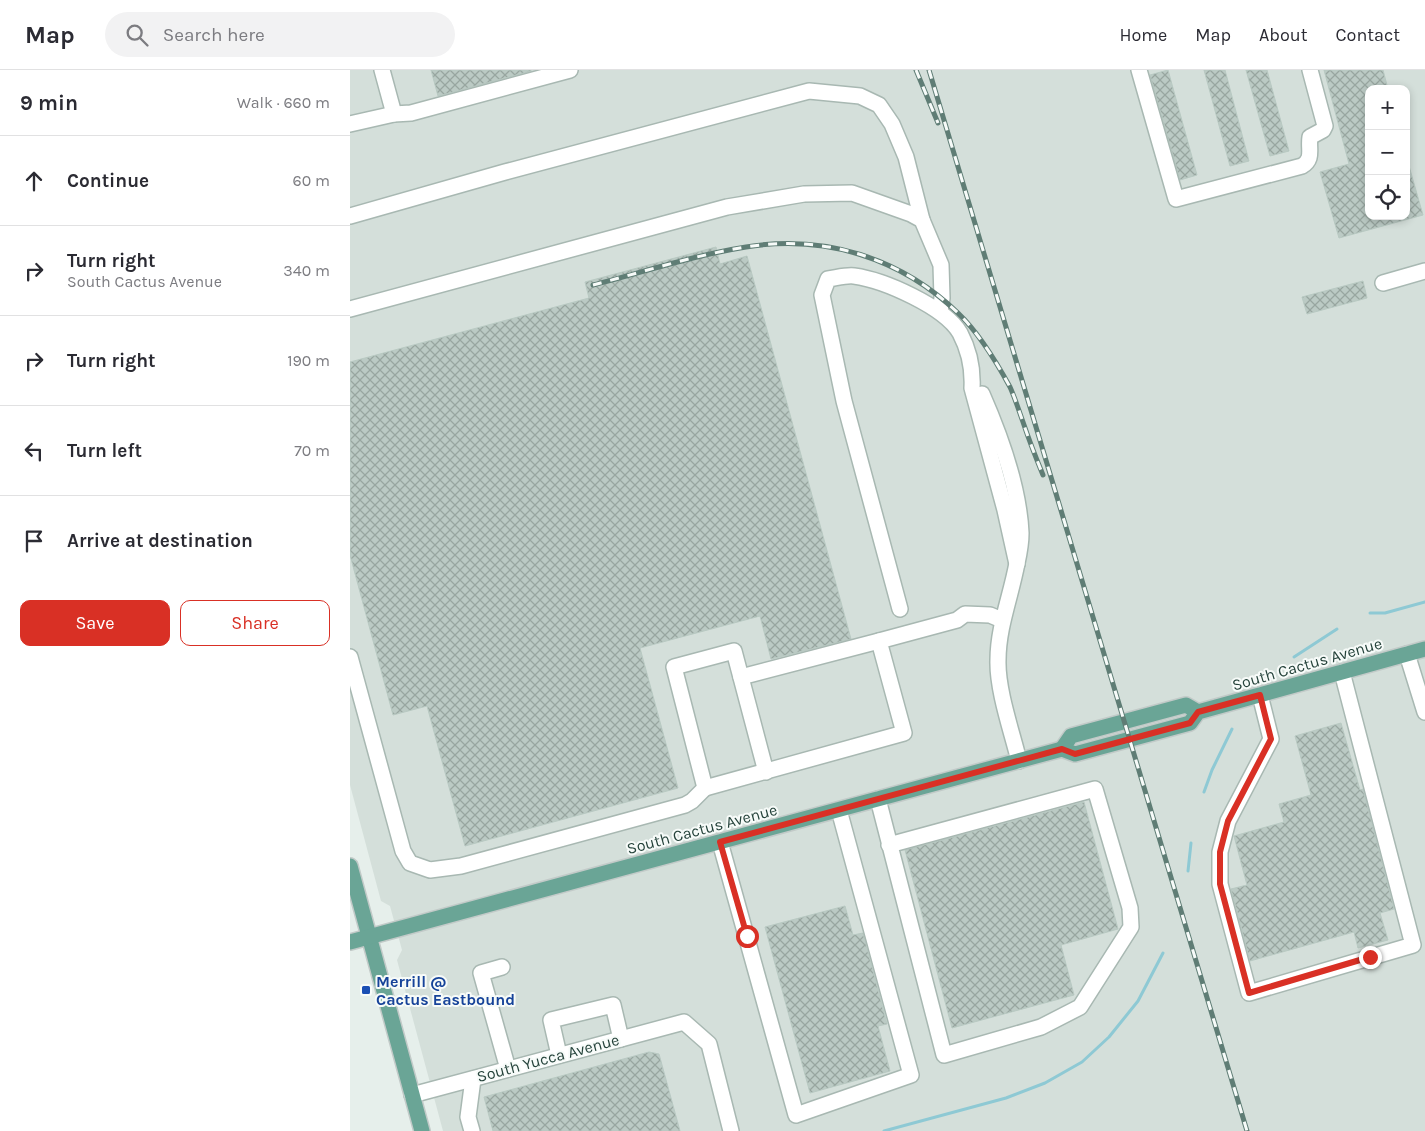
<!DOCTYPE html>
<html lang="en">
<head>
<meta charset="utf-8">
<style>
	:root { --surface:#fff; --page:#f2f2f3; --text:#2b2b33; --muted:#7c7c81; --line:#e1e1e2; --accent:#d93025 }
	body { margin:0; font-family:Karla,sans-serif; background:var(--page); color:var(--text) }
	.controls { position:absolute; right:15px; top:15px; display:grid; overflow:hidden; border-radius:10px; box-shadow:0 2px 8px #0003 }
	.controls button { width:45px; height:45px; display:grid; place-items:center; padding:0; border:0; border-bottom:1px solid var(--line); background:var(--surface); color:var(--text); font:25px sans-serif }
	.stop { position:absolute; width:15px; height:15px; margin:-11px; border:4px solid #d93025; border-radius:50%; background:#fff }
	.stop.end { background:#d93025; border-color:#fff; box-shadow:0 1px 5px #0008 }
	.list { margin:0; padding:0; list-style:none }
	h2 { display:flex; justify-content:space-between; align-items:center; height:65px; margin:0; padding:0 20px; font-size:21px }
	h2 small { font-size:16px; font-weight:400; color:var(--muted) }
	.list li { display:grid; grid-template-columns:32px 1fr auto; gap:15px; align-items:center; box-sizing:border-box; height:90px; padding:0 20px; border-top:1px solid var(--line) }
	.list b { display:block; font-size:19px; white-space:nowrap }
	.list p { margin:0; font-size:16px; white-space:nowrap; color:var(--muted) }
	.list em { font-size:16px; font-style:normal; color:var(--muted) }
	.actions { display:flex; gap:10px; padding:15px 20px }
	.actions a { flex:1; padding:11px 0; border:1px solid var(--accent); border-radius:10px; text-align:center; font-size:18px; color:var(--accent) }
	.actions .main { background:var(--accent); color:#fff }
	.icon { flex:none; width:28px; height:28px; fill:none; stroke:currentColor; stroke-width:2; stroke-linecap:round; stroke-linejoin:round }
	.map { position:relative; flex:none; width:1075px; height:1061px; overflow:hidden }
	header { display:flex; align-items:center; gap:30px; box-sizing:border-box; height:70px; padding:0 25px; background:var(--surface); border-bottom:1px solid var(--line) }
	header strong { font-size:24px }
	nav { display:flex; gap:28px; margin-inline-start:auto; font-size:18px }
	.search { width:350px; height:45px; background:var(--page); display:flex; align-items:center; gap:12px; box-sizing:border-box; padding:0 18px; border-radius:28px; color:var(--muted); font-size:19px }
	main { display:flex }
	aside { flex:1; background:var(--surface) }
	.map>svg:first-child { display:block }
</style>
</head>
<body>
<header>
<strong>Map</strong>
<div class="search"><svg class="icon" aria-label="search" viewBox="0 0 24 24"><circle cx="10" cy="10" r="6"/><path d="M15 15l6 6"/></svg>Search here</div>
<nav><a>Home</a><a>Map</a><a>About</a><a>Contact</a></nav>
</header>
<main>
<aside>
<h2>9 min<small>Walk · 660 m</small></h2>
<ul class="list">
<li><svg class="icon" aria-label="ahead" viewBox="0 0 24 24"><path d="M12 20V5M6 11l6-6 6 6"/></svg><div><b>Continue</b></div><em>60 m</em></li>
<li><svg class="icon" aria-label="right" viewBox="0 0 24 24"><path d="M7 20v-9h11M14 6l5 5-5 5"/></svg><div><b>Turn right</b><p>South Cactus Avenue</p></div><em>340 m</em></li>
<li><svg class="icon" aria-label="right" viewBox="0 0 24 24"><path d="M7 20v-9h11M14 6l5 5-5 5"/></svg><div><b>Turn right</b></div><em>190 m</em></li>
<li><svg class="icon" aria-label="left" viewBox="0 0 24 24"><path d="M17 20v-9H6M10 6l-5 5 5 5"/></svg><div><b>Turn left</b></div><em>70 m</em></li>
<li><svg class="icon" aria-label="arrive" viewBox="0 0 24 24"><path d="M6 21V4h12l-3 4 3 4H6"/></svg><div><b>Arrive at destination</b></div></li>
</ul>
<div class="actions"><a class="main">Save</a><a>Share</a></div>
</aside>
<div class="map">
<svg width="1075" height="1061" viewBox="0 0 1075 1061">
	<defs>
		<pattern id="building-cross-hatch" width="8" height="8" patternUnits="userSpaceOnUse" patternTransform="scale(1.25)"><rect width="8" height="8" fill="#bbcac4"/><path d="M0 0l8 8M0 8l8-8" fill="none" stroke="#98a6a0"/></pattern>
	</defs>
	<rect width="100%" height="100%" fill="#e6efeb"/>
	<path fill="#d4dfda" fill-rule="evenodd" d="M 0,0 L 1075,0 L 1075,1061 L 93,1061 L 47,890 L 52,880 L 40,836 L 31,831 L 0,715 ZM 1019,19 L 1056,19 L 1056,146 L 1019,146 Z"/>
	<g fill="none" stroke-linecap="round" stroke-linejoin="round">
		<g stroke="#8ec9d4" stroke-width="3">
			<polyline points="1020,543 1035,543 1075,532"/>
			<polyline points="944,587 987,559"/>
			<polyline points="854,722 862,700 882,659"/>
			<polyline points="838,801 841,773"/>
			<polyline points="534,1061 656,1028 695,1013 732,992 759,967 788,931 813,883"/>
		</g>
	</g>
	<g fill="url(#building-cross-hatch)" stroke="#b8c9c2">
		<polygon points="81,0 181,0 181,1 88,26"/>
		<polygon points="818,0 847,105 830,110 800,5"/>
		<polygon points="854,0 875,0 899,91 880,96"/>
		<polygon points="896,0 917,0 939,81 920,86"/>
		<polygon points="974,0 1033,0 1038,19 1019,19 1019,146 1056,146 1056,96 1059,96 1073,145 989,168 970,102 999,94"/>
		<polygon points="366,177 370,194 397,186 501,569 421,589 410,546 290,578 328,718 115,776 77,636 43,645 0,485 0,292 239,228 235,212"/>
		<polygon points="1013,211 1017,228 957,244 952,227"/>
		<polygon points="991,653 1010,720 1013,719 1044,839 1030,843 1038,870 1008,878 1004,862 900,891 881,819 897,815 884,766 934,752 929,734 961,725 945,666"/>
		<polygon points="734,732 768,859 711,875 724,925 602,958 555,780"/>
		<polygon points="495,836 503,865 513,863 537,954 528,956 540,1001 460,1023 415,857"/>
		<polygon points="299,982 309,984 330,1061 143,1061 134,1027"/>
	</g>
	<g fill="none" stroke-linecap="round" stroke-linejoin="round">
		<defs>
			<g id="minor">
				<path d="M 789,0 L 826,129 L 952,96 C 964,89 958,79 960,67 L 973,60 L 975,56 L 960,0"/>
				<polyline points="44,44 61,43 220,0"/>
				<polyline points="0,54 44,44 32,0"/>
				<polyline points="0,146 155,102 459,21 510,26 529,35 542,54 556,87 572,150"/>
				<polyline points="1033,213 1075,201"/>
				<polyline points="0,239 377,137 454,124 502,123 561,144 572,150 591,195 592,228 590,241"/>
				<path d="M 632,324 C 650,365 669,417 671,463 C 671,473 669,484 667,493 C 661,526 648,557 648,590 C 647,620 662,662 669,691"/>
				<path d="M 550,539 L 494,331 L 472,225 L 478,209 C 486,208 496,205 504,206 C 534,210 595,237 610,263 C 619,280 623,299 622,318 L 655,440 L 667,494"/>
				<polyline points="1057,584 1075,642"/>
				<polyline points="0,587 53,781 60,793 80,800 111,796 335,735 342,731 355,718 324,597 384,581 416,702"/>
				<polyline points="391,607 529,571"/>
				<polyline points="910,625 921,669 878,751 870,782 870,814 899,923 1063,875 992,602"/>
				<polyline points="355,718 554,663 529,571 607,550 615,544 640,545 652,550"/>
				<polyline points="528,729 594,985 691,957 730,937 781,857 780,838 745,719 539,775"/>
				<polyline points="370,772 446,1045 561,1005 489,740"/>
				<polyline points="152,897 131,903 158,999"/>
				<polyline points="209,985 201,950 263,935 271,969"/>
				<polyline points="62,1025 334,952 359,974 381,1061"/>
				<polyline points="122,1061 118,1047 123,1009"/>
			</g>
			<g id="major">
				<polyline points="712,679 721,666 836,635 848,642"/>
				<polyline points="0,796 72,1061"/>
				<polyline points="0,872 712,679 725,684 840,653 848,642 1075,579"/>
			</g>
		</defs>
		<use href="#minor" stroke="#a8b8b2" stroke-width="18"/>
		<use href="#major" stroke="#c2cac8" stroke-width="18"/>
		<use href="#minor" stroke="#fff" stroke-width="15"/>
		<use href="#major" stroke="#6aa596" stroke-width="15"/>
		<defs>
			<g id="rail">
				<polyline points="566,0 588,53"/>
				<polyline points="579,0 897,1061"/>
				<path d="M 243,215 C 293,202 345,185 396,177 C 475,164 551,188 608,243 C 628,262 647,293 660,317 C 665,328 669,341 673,352 C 679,370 686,388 693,405"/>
			</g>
		</defs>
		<use href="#rail" stroke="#5f7d75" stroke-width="5"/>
		<use href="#rail" stroke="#f7fbf9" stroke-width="3" stroke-dasharray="9" stroke-linecap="butt"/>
	</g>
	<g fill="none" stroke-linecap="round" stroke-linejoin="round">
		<polyline stroke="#d93025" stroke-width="6" points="397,866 370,772 712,679 725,684 840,653 848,642 910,625 921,669 878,751 870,782 870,814 899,923 1020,887"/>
	</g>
	<rect fill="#1a4fb4" stroke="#f7fbf9" stroke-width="2" x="11" y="915" width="10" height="10" rx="2.5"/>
	<g text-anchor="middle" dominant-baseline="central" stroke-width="4" stroke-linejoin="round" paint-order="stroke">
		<g font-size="16" fill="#24423a" stroke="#f7fbf9">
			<text transform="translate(957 594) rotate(-16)">South Cactus Avenue</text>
			<text transform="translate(352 759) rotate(-15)">South Cactus Avenue</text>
			<text transform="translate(198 988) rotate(-15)">South Yucca Avenue</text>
		</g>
		<g font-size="16" font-weight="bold" fill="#164399" stroke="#f7fbf9" text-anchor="start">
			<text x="26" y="911">Merrill @<tspan x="26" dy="18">Cactus Eastbound</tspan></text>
		</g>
	</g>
</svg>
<div class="controls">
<button>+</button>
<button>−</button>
<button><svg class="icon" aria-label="locate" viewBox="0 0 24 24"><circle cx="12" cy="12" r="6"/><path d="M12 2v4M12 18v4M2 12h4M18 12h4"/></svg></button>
</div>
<div class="stop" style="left:397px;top:866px"></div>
<div class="stop end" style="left:1020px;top:887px"></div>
</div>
</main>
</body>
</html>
